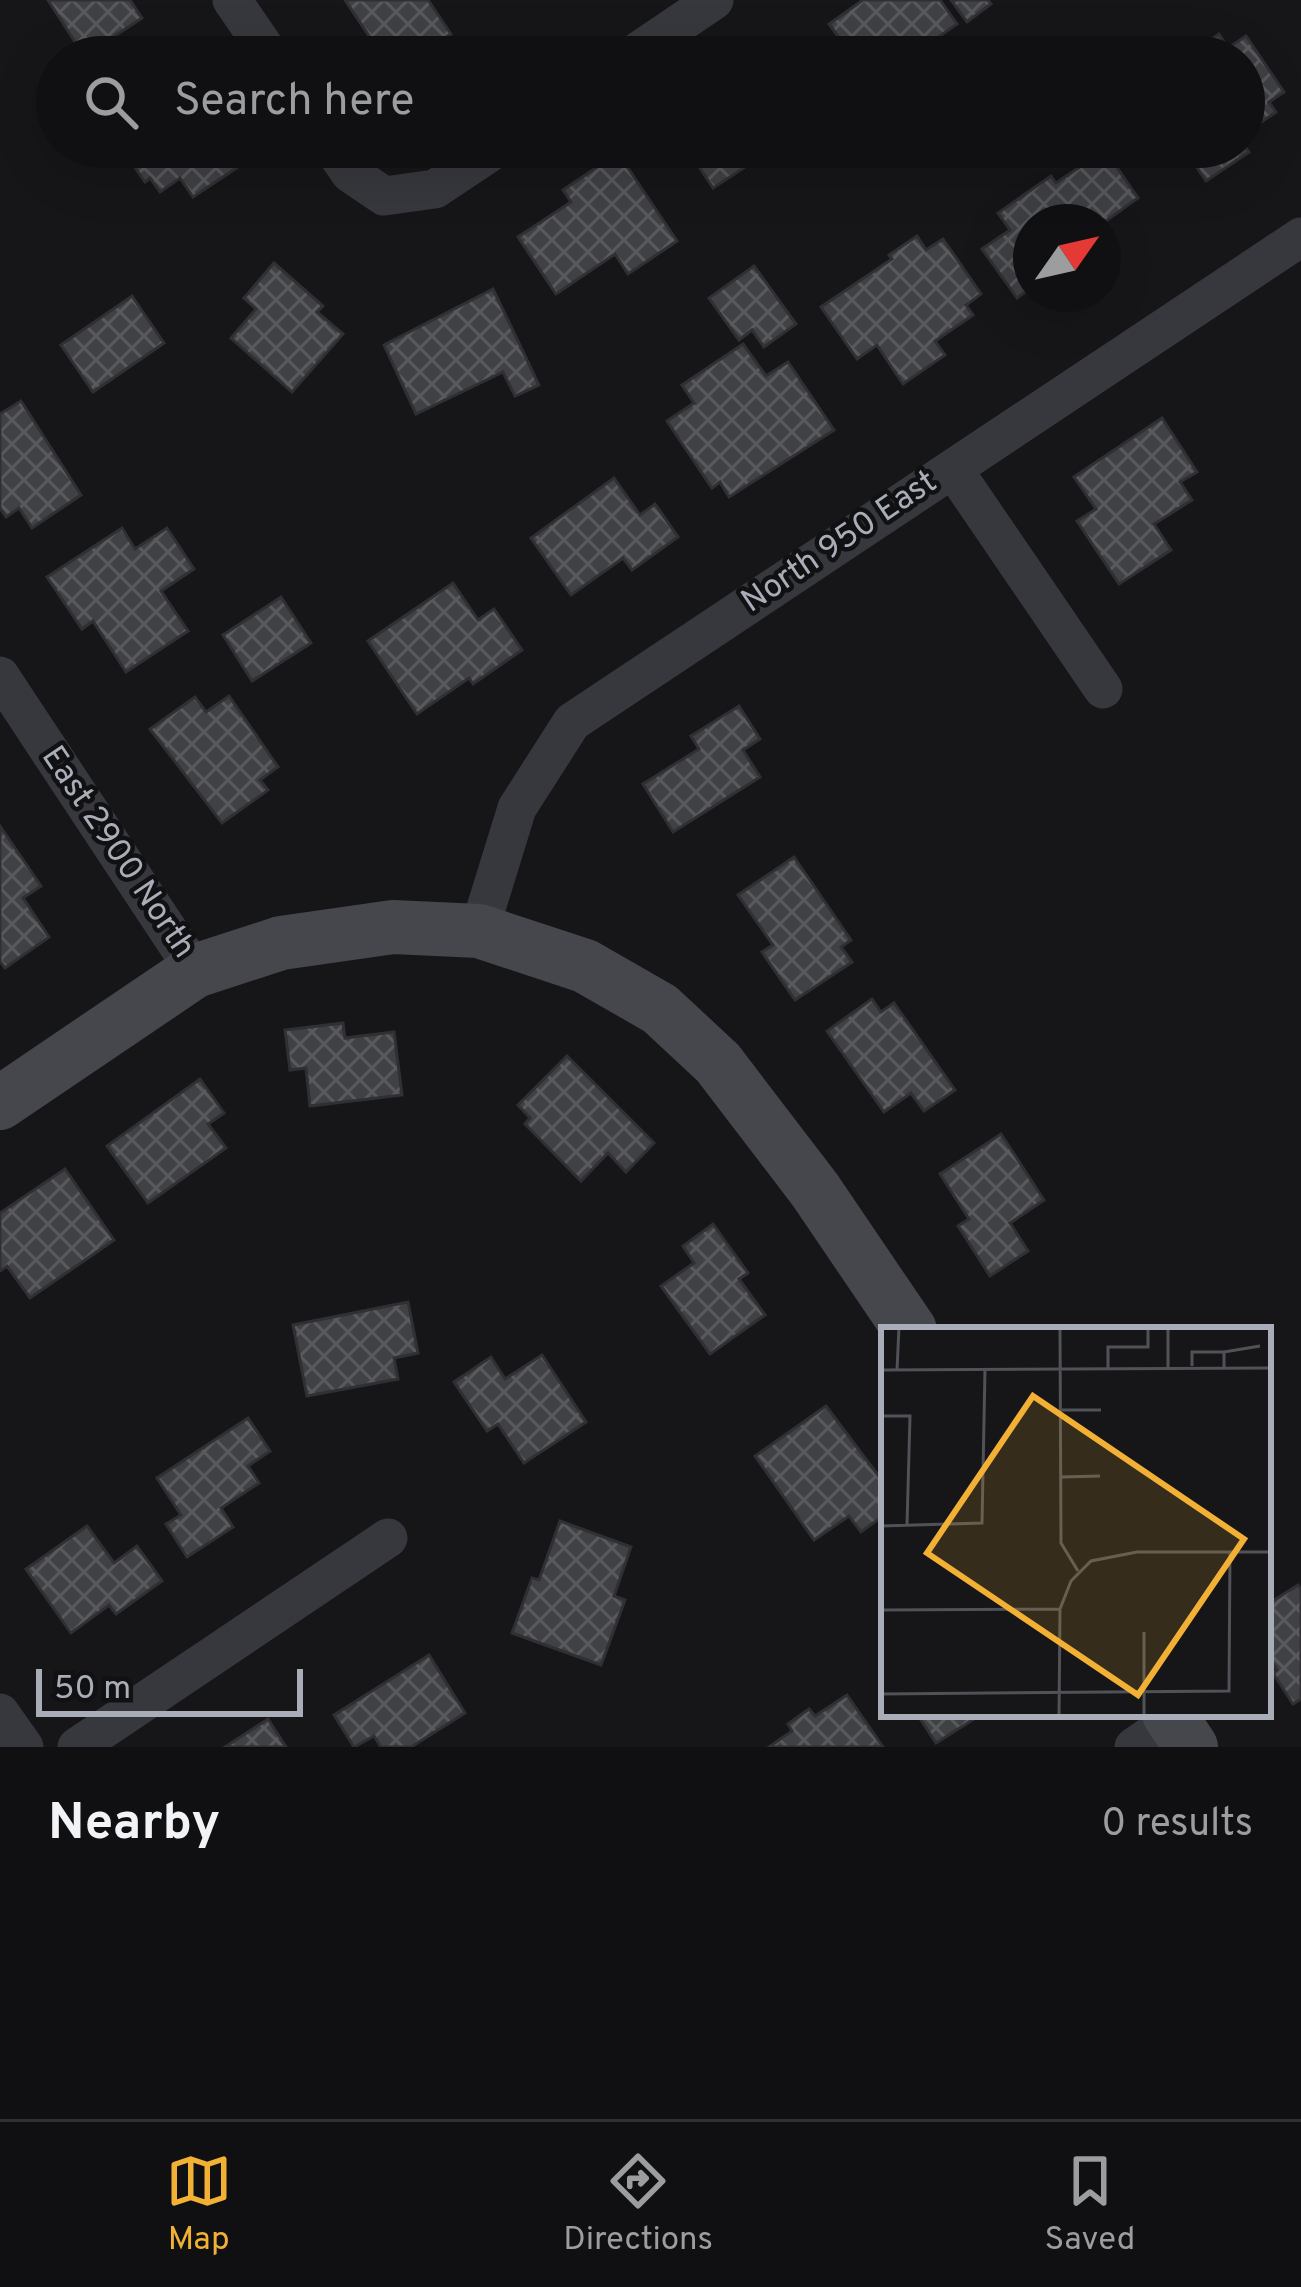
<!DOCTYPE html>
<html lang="en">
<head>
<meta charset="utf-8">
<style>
	:root { --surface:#101012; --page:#1e1e20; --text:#f1f3f6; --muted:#9c9d9f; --line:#303032; --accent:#f2b134 }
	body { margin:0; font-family:Overpass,sans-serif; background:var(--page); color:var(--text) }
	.compass { position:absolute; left:1013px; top:204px; width:108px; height:108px; border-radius:50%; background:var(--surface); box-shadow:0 12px 48px #0002; rotate:56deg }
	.scale { position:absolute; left:36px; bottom:30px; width:267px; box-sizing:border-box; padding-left:12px; border:6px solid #a8adb8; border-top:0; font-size:33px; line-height:42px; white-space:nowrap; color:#a8adb8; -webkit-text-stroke:9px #111113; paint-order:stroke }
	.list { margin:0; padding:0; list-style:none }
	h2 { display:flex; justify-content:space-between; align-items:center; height:156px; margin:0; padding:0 48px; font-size:51px }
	h2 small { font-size:39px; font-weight:400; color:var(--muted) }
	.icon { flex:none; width:66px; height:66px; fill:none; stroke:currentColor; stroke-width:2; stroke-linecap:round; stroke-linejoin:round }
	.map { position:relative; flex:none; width:1301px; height:1747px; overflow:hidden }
	.search { position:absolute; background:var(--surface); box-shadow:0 12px 48px #0002; left:36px; right:36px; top:36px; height:132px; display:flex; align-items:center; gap:30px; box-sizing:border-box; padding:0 42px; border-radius:66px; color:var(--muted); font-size:45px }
	.sheet { height:372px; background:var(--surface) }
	nav { display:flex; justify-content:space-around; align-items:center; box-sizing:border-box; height:168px; border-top:3px solid var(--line); background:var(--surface); font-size:33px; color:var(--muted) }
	nav a { display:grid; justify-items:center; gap:6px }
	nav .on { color:var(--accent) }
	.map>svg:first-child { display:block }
</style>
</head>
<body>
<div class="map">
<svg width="1301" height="1747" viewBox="0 0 1301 1747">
	<defs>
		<pattern id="building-cross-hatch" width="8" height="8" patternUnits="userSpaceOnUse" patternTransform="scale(3)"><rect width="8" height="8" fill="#404145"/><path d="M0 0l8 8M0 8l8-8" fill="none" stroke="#595a5e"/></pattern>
	</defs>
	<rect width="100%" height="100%" fill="#161618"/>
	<g fill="url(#building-cross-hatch)" stroke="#303034" stroke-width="3">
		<polygon points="48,0 130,0 142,18 84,56"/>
		<polygon points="345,0 428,0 451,34 439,42 449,57 383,57"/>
		<polygon points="863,0 940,0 957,24 910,57 853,57 829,24"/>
		<polygon points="951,0 988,0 991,4 967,22"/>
		<polygon points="1219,34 1228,48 1246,36 1284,92 1269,102 1276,112 1244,134 1244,57 1187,56"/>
		<polygon points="1244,145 1249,152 1206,181 1183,147"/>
		<polygon points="121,147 225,147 238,167 193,197 180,178 160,192 150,178 145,182"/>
		<polygon points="686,147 776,147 713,188"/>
		<polygon points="1105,150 1138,198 1103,223 1031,222 1031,288 1017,298 982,249 1010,230 998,213 1051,176 1056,183"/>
		<polygon points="618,153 677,241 628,274 615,254 556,294 518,237 571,202 563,190"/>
		<polygon points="917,236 926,250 943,239 981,294 966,305 973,315 935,341 945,355 903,384 877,345 857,359 821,307 892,259 889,255"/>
		<polygon points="274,263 323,306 317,312 343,334 292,392 231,338 256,309 244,298"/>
		<polygon points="754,266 796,324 764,347 752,330 739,340 709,298"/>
		<polygon points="493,289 539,385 515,396 503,372 416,414 384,345"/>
		<polygon points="132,296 164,343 93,392 61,345"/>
		<polygon points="743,344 766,376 788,362 834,430 729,497 720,482 712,488 667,421 694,403 682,385"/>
		<polygon points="21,401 81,495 32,528 19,508 6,517 0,508 0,414"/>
		<polygon points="1162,418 1197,472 1180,482 1192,500 1154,524 1171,550 1119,584 1077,521 1096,509 1074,477"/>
		<polygon points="614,478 640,515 655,504 678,537 632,570 623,558 571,595 531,538"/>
		<polygon points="122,528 135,549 167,528 194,569 161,591 188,631 126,672 93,621 82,629 47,577"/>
		<polygon points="453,583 478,620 494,609 522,650 473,684 469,678 417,714 368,641"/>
		<polygon points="281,597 311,643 252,681 223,635"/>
		<polygon points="229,696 278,767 260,780 268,790 222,823 150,729 195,697 206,712"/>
		<polygon points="739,706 760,739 743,750 760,777 673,832 643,784 699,749 691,736"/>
		<polygon points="0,826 41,886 23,898 49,937 5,968 0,961"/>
		<polygon points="794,857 851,940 841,947 852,962 795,1000 762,952 773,945 738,895"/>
		<polygon points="872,999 881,1012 894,1003 955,1090 924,1111 911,1093 884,1112 827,1031"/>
		<polygon points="343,1023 345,1038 394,1032 402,1095 310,1106 306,1068 290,1070 285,1030"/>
		<polygon points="567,1056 654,1143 626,1172 608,1153 581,1181 525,1124 530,1118 518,1105"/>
		<polygon points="200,1079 224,1113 208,1124 226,1148 148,1203 107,1146"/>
		<polygon points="1001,1134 1044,1200 1010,1223 1028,1251 990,1276 958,1226 969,1219 940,1174"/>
		<polygon points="65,1169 114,1240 30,1298 7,1266 0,1271 0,1213"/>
		<polygon points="713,1224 748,1273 739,1279 765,1315 710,1354 661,1286 694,1263 683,1246"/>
		<polygon points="408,1302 418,1353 394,1358 398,1379 307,1396 293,1325"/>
		<polygon points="542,1355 586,1422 524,1463 498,1424 487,1431 454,1382 491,1357 505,1379"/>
		<polygon points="826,1406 884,1483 884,1515 861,1532 849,1516 814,1540 755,1456"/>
		<polygon points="248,1418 270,1451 248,1466 259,1483 221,1508 233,1527 187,1557 166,1524 181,1515 157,1478"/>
		<polygon points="560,1521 631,1547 614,1596 625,1600 601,1665 512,1633 532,1578 539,1580"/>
		<polygon points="87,1526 114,1563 137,1546 162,1581 116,1614 109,1605 71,1633 26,1569"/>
		<polygon points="1298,1585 1301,1589 1301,1699 1293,1704 1273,1673 1277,1670 1268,1656 1268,1604"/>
		<polygon points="429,1655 465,1713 411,1747 381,1747 374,1736 354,1747 334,1715"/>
		<polygon points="847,1695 883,1747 769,1747 792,1731 788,1724 809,1709 815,1716"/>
		<polygon points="917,1714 982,1714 936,1743"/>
		<polygon points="268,1719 286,1747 225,1747"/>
	</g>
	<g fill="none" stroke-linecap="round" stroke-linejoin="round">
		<g stroke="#37383d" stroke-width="39">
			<polyline points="232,0 271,57"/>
			<polyline points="630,57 714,0"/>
			<polyline points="332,147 350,173 384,196 435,189 498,147"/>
			<polyline points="953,469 1103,689"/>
			<polyline points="0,676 195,971"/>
			<polyline points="479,931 517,808 572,722 1301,237"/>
			<polyline points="0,1713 24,1747"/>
			<polyline points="77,1747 388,1538"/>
			<polyline points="1134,1747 1173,1720"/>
		</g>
		<g stroke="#45474d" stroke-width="54">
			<polyline points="0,1103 195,971 281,943 393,927 479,931 585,966 660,1009 718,1063 815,1190 910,1330"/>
			<polyline points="1169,1714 1191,1747"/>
		</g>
	</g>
	<g text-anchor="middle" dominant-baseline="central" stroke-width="9" stroke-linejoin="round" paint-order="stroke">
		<g font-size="33" fill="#a8adb8" stroke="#111113">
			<text transform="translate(840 543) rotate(-34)">North 950 East</text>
			<text transform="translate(117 853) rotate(56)">East 2900 North</text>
		</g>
	</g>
	<g transform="translate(881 1327)">
		<rect width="390" height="390" fill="#161618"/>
		<path fill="none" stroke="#505258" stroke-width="3" d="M 179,0 L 180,216 L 197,244M 287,0 L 287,40M 343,25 L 379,19M 311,39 L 311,25 L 343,25 L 343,40M 227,42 L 227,20 L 267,20 L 267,0M 0,43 L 390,41M 16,43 L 18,0M 181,83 L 220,83M 0,89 L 29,89 L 26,198M 180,150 L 219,149M 0,199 L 101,196 L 104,42M 0,283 L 179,282M 263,305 L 263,390M 0,367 L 348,364 L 349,225M 178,390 L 179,282 L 190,254 L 210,234 L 256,225 L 390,225"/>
		<path fill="#f2b134" fill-opacity="0.15" stroke="#f2b134" stroke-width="6" d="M 152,69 L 363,212 L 257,368 L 46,226 Z"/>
		<rect width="390" height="390" fill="none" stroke="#a8adb8" stroke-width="6"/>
	</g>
</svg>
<svg class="compass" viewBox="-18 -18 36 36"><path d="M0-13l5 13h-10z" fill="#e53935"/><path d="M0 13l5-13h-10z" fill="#9c9d9f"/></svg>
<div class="scale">50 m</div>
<div class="search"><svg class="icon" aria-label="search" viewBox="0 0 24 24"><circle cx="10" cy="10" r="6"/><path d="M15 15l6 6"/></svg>Search here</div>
</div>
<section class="sheet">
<h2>Nearby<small>0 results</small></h2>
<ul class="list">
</ul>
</section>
<nav>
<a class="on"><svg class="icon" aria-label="map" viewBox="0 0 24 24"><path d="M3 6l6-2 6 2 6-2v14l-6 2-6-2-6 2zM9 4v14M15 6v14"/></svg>Map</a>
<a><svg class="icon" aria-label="directions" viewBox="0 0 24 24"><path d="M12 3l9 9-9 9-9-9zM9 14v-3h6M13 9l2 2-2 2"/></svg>Directions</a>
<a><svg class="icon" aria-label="saved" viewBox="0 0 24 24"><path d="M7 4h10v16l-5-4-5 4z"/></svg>Saved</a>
</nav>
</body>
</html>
